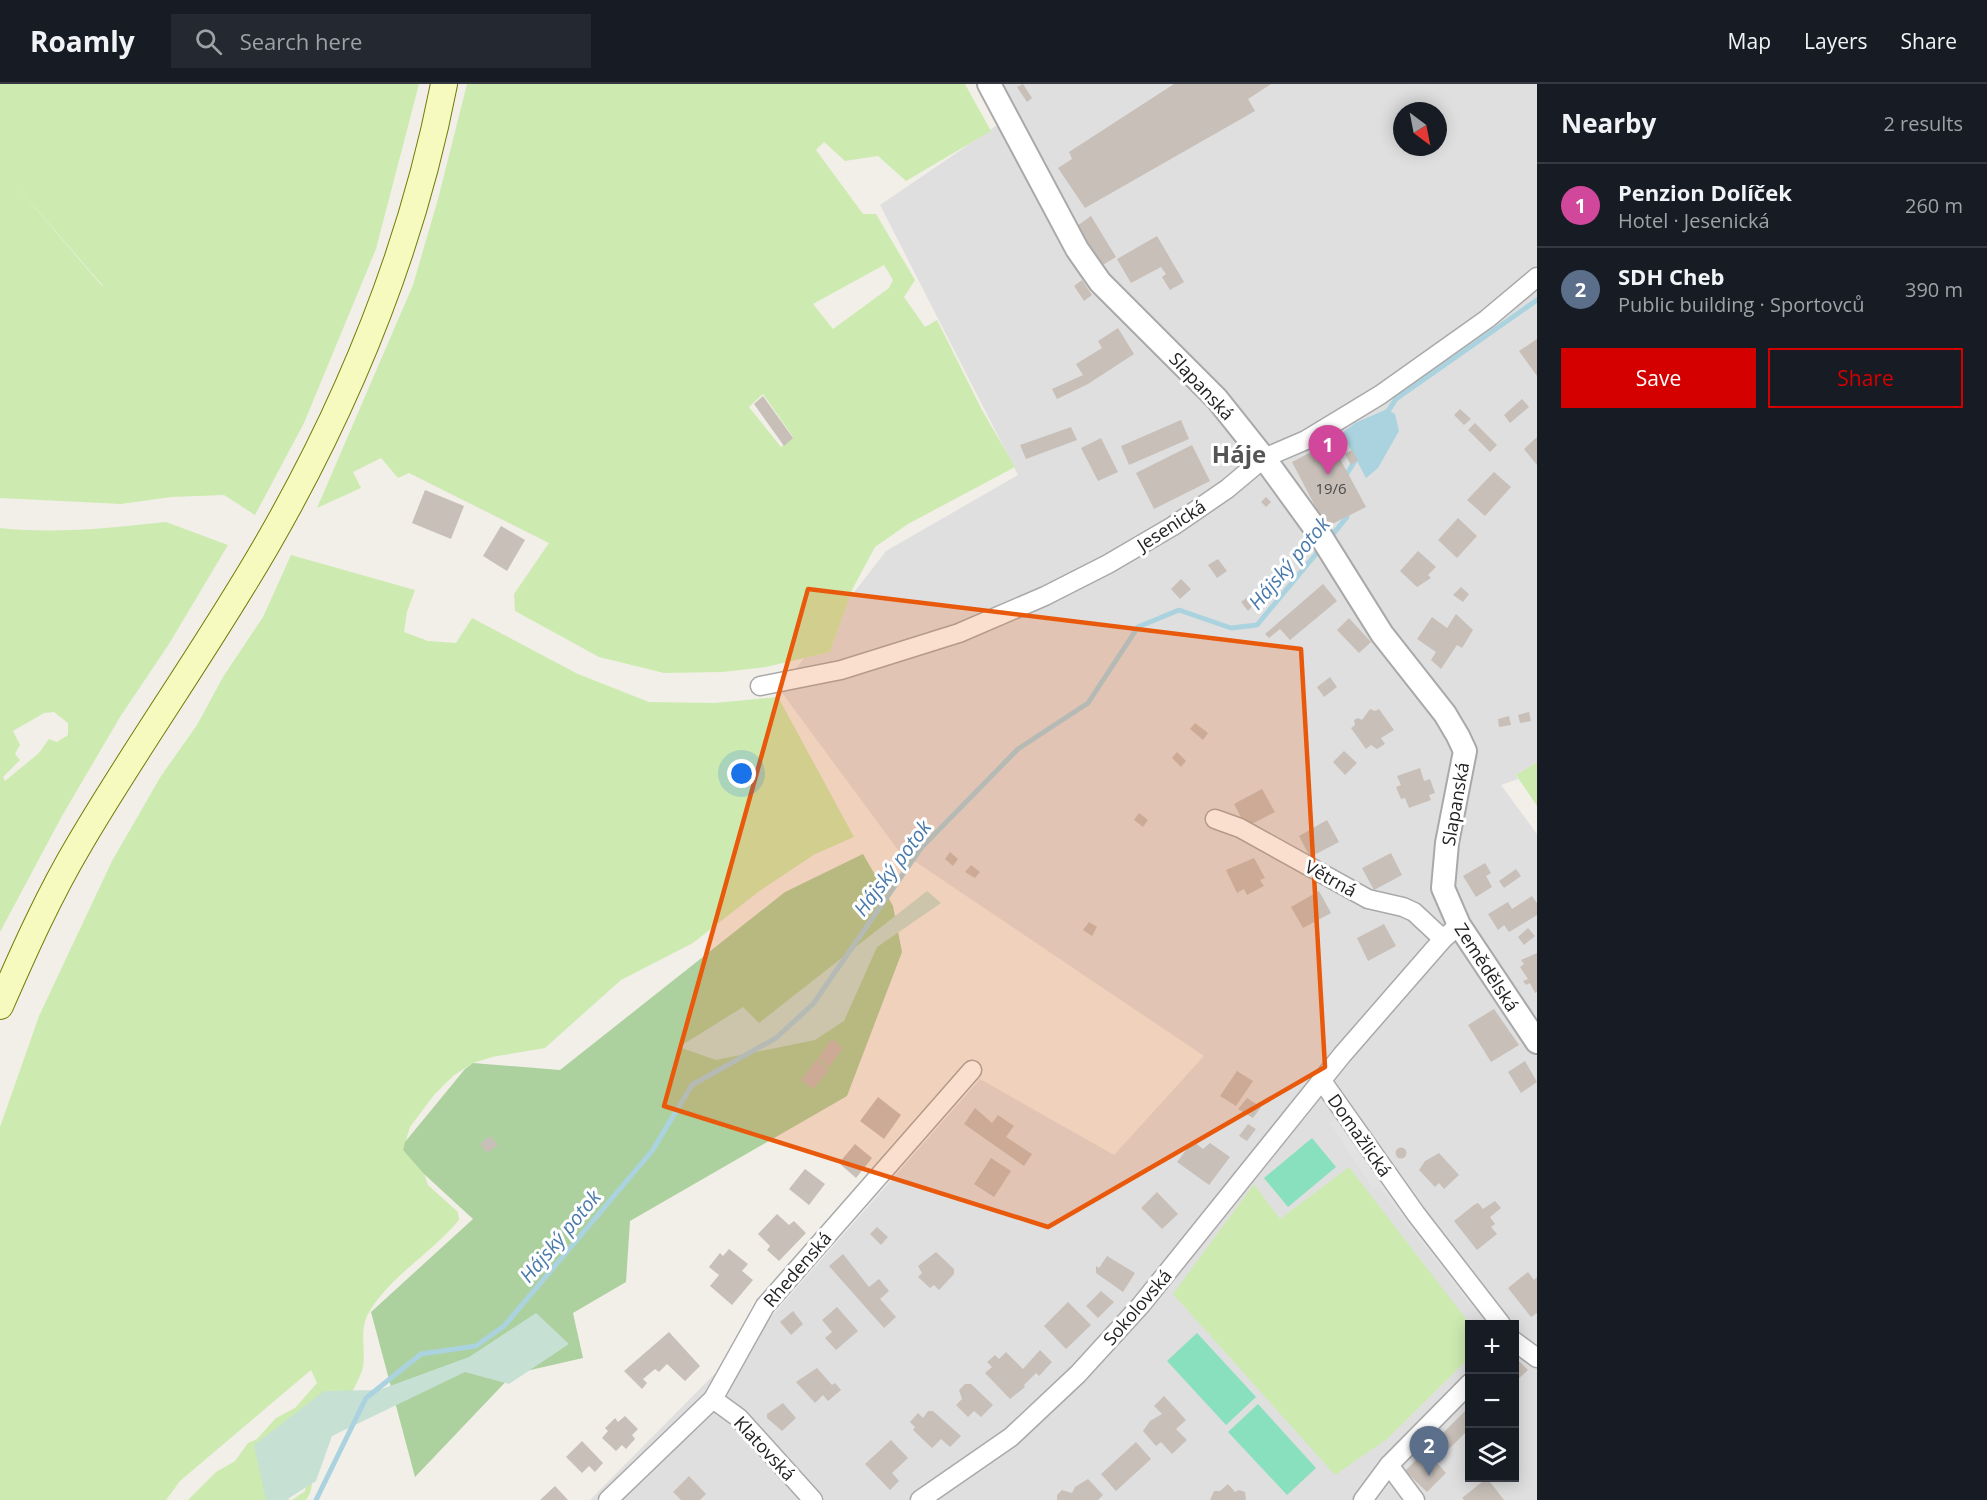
<!DOCTYPE html>
<html lang="en">
<head>
<meta charset="utf-8">
<style>
	:root { --surface:#171b24; --page:#242831; --text:#f1f3f6; --muted:#9ea1a6; --line:#363941; --accent:#d40000 }
	body { margin:0; font-family:"Open Sans",sans-serif; background:var(--page); color:var(--text) }
	.controls { position:absolute; right:18px; bottom:18px; display:grid; overflow:hidden; border-radius:0px; box-shadow:0 3px 15px #0003 }
	.controls button { width:54px; height:54px; display:grid; place-items:center; padding:0; border:0; border-bottom:2px solid var(--line); background:var(--surface); color:var(--text); font:30px sans-serif }
	.compass { position:absolute; left:1393px; top:18px; width:54px; height:54px; border-radius:50%; background:var(--surface); box-shadow:0 3px 15px #0003; rotate:148deg }
	.you { position:absolute; left:742px; top:690px; width:21px; height:21px; margin:-15px; border:4px solid #fff; border-radius:50%; background:#1a73e8; box-shadow:0 0 0 9px #1a73e833 }
	.badge { display:grid; place-items:center; width:39px; height:39px; border-radius:50%; background:var(--accent); color:#fff; font-size:20px; font-weight:700 }
	.pin { position:absolute; translate:-50% -50px; filter:drop-shadow(0 2px 3px #0008) }
	.pin::after { content:''; position:absolute; top:32px; width:21px; height:18px; background:inherit; clip-path:polygon(0 0,100% 0,50% 100%) }
	.list { margin:0; padding:0; list-style:none }
	h2 { display:flex; justify-content:space-between; align-items:center; height:78px; margin:0; padding:0 24px; font-size:26px }
	h2 small { font-size:20px; font-weight:400; color:var(--muted) }
	.list li { display:grid; grid-template-columns:39px 1fr auto; gap:18px; align-items:center; box-sizing:border-box; height:84px; padding:0 24px; border-top:2px solid var(--line) }
	.list b { display:block; font-size:22px; white-space:nowrap }
	.list p { margin:0; font-size:20px; white-space:nowrap; color:var(--muted) }
	.list em { font-size:20px; font-style:normal; color:var(--muted) }
	.actions { display:flex; gap:12px; padding:18px 24px }
	.actions a { flex:1; padding:14px 0; border:2px solid var(--accent); border-radius:0px; text-align:center; font-size:21px; color:var(--accent) }
	.actions .main { background:var(--accent); color:#fff }
	.icon { flex:none; width:33px; height:33px; fill:none; stroke:currentColor; stroke-width:2; stroke-linecap:round; stroke-linejoin:round }
	.map { position:relative; flex:none; width:1537px; height:1416px; overflow:hidden }
	header { display:flex; align-items:center; gap:36px; box-sizing:border-box; height:84px; padding:0 30px; background:var(--surface); border-bottom:2px solid var(--line) }
	header strong { font-size:28px }
	nav { display:flex; gap:33px; margin-inline-start:auto; font-size:21px }
	.search { width:420px; height:54px; background:var(--page); display:flex; align-items:center; gap:15px; box-sizing:border-box; padding:0 21px; border-radius:0px; color:var(--muted); font-size:22px }
	main { display:flex }
	aside { flex:1; background:var(--surface) }
	.map>svg:first-child { display:block }
</style>
</head>
<body>
<header>
<strong>Roamly</strong>
<div class="search"><svg class="icon" aria-label="search" viewBox="0 0 24 24"><circle cx="10" cy="10" r="6"/><path d="M15 15l6 6"/></svg>Search here</div>
<nav><a>Map</a><a>Layers</a><a>Share</a></nav>
</header>
<main>
<div class="map">
<svg width="1537" height="1416" viewBox="0 0 1537 1416">
	<rect width="100%" height="100%" fill="#f2efe9"/>
	<path fill="#e0dfdf" fill-rule="evenodd" d="M 1001,0 L 1537,0 L 1537,678 L 1516,691 L 1518,695 L 1501,701 L 1537,750 L 1537,1416 L 590,1416 L 768,1236 L 980,995 L 1114,1071 L 1204,972 L 898,766 L 780,606 L 804,574 L 830,568 L 849,515 L 886,467 L 1018,391 L 880,121 L 1015,29 ZM 1402,27 L 1438,27 L 1438,63 L 1402,63 ZM 1470,1240 L 1514,1240 L 1514,1394 L 1470,1394 Z"/>
	<g fill="#cdebb0" fill-rule="evenodd">
		<path d="M 0,0 L 419,0 L 376,165 L 304,339 L 255,431 L 224,411 L 171,413 L 121,420 L 0,414 ZM 8,92 L 103,202 L 102,202 Z"/>
		<path d="M 467,0 L 965,0 L 991,47 L 906,97 L 878,72 L 845,77 L 824,58 L 816,66 L 863,130 L 876,130 L 915,196 L 904,213 L 925,243 L 937,236 L 982,326 L 1015,383 L 908,440 L 875,463 L 853,504 L 830,568 L 766,583 L 723,588 L 664,589 L 599,573 L 515,527 L 514,510 L 549,459 L 409,389 L 398,394 L 381,374 L 353,388 L 361,404 L 317,424 L 413,201 L 438,115 ZM 884,181 L 893,196 L 889,204 L 833,245 L 813,220 ZM 763,310 L 793,353 L 781,363 L 749,323 Z"/>
		<path d="M 166,438 L 228,461 L 169,560 L 120,633 L 62,732 L 0,848 L 0,444 C 56,450 110,444 166,438 ZM 54,628 L 68,639 L 68,651 L 57,658 L 49,655 L 39,669 L 5,697 L 3,693 L 20,676 L 15,670 L 20,661 L 13,647 L 44,629 Z"/>
		<path d="M 291,471 L 415,506 L 407,528 L 404,548 L 428,557 L 456,559 L 472,534 L 578,590 L 649,618 L 715,619 L 778,613 L 854,753 L 815,770 L 758,808 L 693,859 L 621,896 L 545,964 L 492,973 L 473,979 L 453,992 L 434,1011 L 410,1043 L 403,1066 L 423,1086 L 428,1101 L 458,1128 L 459,1136 C 432,1169 386,1195 367,1232 C 359,1248 367,1271 362,1287 C 349,1321 322,1349 314,1386 C 311,1398 314,1405 306,1416 L 292,1416 L 305,1407 L 307,1392 L 277,1405 L 290,1416 L 188,1416 L 216,1388 L 235,1377 L 248,1359 L 257,1355 L 276,1334 L 295,1324 L 317,1299 L 311,1286 L 180,1397 L 166,1416 L 0,1416 L 0,1043 L 39,932 L 112,777 L 161,692 L 197,641 L 223,593 L 263,533 Z"/>
		<polygon points="1537,678 1537,722 1516,691"/>
		<polygon points="1349,1083 1470,1240 1470,1273 1387,1355 1335,1391 1173,1210 1254,1100 1280,1135"/>
	</g>
	<polygon fill="#add19e" points="863,770 893,822 902,868 847,1012 630,1137 626,1198 573,1229 583,1274 513,1290 415,1393 371,1228 473,1135 424,1090 403,1066 405,1058 465,985 473,979 560,986 785,808"/>
	<g fill="#c6e0d4">
		<polygon points="927,807 941,819 877,863 844,937 815,956 716,976 679,963 743,923 759,939"/>
		<polygon points="536,1229 569,1260 509,1300 465,1288 332,1352 316,1397 286,1416 266,1416 254,1361 324,1307 379,1306 469,1273"/>
	</g>
	<g fill="#88e0be">
		<polygon points="1312,1054 1336,1083 1288,1123 1264,1094"/>
		<polygon points="1197,1249 1256,1313 1226,1341 1167,1277"/>
		<polygon points="1258,1320 1316,1384 1287,1411 1228,1348"/>
	</g>
	<polygon fill="#e2e2e2" points="1339,1033 1403,1129 1475,1217 1469,1220 1378,1102 1373,1105 1330,1039"/>
	<polygon fill="#aad3df" points="1387,325 1395,330 1399,347 1378,384 1366,394 1342,349 1355,339"/>
	<g fill="none" stroke-linecap="round" stroke-linejoin="round">
		<g stroke="#aad3df" stroke-width="5">
			<polyline points="1386,330 1396,315 1537,216"/>
			<polyline points="1345,393 1356,375"/>
			<polyline points="1329,455 1347,433 1346,425"/>
			<polyline points="316,1416 366,1314 421,1270 476,1262 504,1242 652,1067 692,1001 776,954 813,920 921,764 1018,665 1088,619 1138,543 1179,526 1231,544 1257,541 1321,464"/>
		</g>
	</g>
	<g fill="#c7bfb8">
		<polygon points="1023,0 1032,14 1027,18 1017,3"/>
		<polygon points="1174,0 1271,0 1248,15 1255,27 1085,124 1058,84 1072,75 1069,68"/>
		<polygon points="1091,132 1116,173 1101,182 1077,142"/>
		<polygon points="1157,152 1184,198 1170,206 1162,193 1166,190 1161,183 1131,199 1117,175"/>
		<polygon points="1082,196 1092,211 1084,217 1074,202"/>
		<polygon points="1118,244 1134,270 1088,300 1057,315 1052,305 1083,291 1076,280 1102,264 1098,257"/>
		<polygon points="1537,255 1537,292 1519,267"/>
		<polygon points="763,312 793,354 784,362 754,320"/>
		<polygon points="1522,315 1529,323 1510,339 1504,331"/>
		<polygon points="1460,325 1471,335 1464,341 1454,331"/>
		<polygon points="1181,336 1189,355 1129,381 1121,362"/>
		<polygon points="1475,339 1497,361 1490,368 1468,346"/>
		<polygon points="1071,343 1077,356 1026,375 1020,361"/>
		<polygon points="1537,353 1537,381 1524,365"/>
		<polygon points="1101,354 1118,388 1098,397 1081,364"/>
		<polygon points="1331,358 1366,423 1326,443 1292,378"/>
		<polygon points="1192,361 1210,397 1154,425 1136,389"/>
		<polygon points="1352,366 1358,376 1351,381 1345,370"/>
		<polygon points="1494,388 1511,403 1485,432 1467,416"/>
		<polygon points="425,406 464,422 451,455 412,439"/>
		<polygon points="1266,413 1271,418 1266,423 1261,418"/>
		<polygon points="1458,434 1477,452 1457,474 1438,456"/>
		<polygon points="501,442 525,456 507,487 483,472"/>
		<polygon points="1418,467 1436,483 1428,491 1431,494 1417,503 1400,487"/>
		<polygon points="1218,475 1227,487 1217,494 1208,481"/>
		<polygon points="1181,495 1191,505 1180,515 1171,505"/>
		<polygon points="1272,495 1278,503 1270,509 1264,501"/>
		<polygon points="1323,500 1337,517 1290,556 1280,545 1269,554 1265,550"/>
		<polygon points="1461,503 1469,510 1463,518 1453,511"/>
		<polygon points="1249,512 1255,519 1248,527 1241,518"/>
		<polygon points="1456,530 1473,546 1462,564 1457,561 1441,585 1431,576 1436,568 1417,555 1432,533 1447,544"/>
		<polygon points="1349,534 1371,558 1359,569 1337,546"/>
		<polygon points="1330,593 1337,603 1324,613 1317,603"/>
		<polygon points="1370,625 1375,627 1379,625 1394,646 1381,654 1385,660 1377,665 1371,661 1366,665 1351,644 1355,641 1354,636 1358,634 1362,636"/>
		<polygon points="1529,628 1531,637 1520,639 1518,631"/>
		<polygon points="1509,632 1511,641 1499,643 1498,635"/>
		<polygon points="1195,639 1208,649 1203,656 1190,645"/>
		<polygon points="1344,667 1357,679 1345,691 1333,678"/>
		<polygon points="1177,668 1186,677 1181,683 1172,674"/>
		<polygon points="1420,684 1424,697 1430,695 1435,709 1429,711 1431,716 1409,724 1405,714 1401,715 1396,703 1401,701 1397,692"/>
		<polygon points="1262,705 1275,728 1246,743 1234,720"/>
		<polygon points="1139,729 1148,736 1143,743 1134,736"/>
		<polygon points="1327,736 1339,758 1310,773 1299,752"/>
		<polygon points="950,768 958,775 953,782 945,775"/>
		<polygon points="1391,769 1402,791 1374,806 1362,784"/>
		<polygon points="1254,774 1265,794 1260,796 1264,802 1247,811 1244,805 1237,809 1226,786"/>
		<polygon points="1485,779 1491,789 1486,792 1492,803 1476,813 1463,792"/>
		<polygon points="971,781 980,788 975,794 965,788"/>
		<polygon points="1516,785 1521,792 1504,804 1499,797"/>
		<polygon points="1319,807 1331,829 1303,844 1291,823"/>
		<polygon points="1532,812 1537,819 1537,831 1509,848 1504,841 1498,846 1488,830 1508,818 1512,825"/>
		<polygon points="1089,838 1097,843 1092,852 1083,846"/>
		<polygon points="1384,840 1396,862 1368,877 1357,854"/>
		<polygon points="1528,844 1535,852 1524,861 1518,853"/>
		<polygon points="1537,869 1537,908 1535,909 1530,899 1526,901 1523,897 1528,895 1520,883 1524,880 1521,876"/>
		<polygon points="1494,925 1519,961 1491,978 1468,941"/>
		<polygon points="832,955 843,964 829,983 818,974"/>
		<polygon points="817,975 829,986 813,1005 801,996"/>
		<polygon points="1525,977 1537,998 1521,1009 1508,988"/>
		<polygon points="1237,987 1253,997 1236,1022 1220,1012"/>
		<polygon points="878,1013 901,1031 884,1055 860,1037"/>
		<polygon points="1247,1014 1261,1023 1253,1034 1238,1025"/>
		<polygon points="975,1024 992,1039 998,1031 1014,1042 1006,1053 1032,1070 1024,1082 964,1040"/>
		<polygon points="1248,1040 1256,1045 1247,1057 1239,1052"/>
		<polygon points="490,1052 498,1061 487,1069 480,1060"/>
		<polygon points="1193,1057 1203,1065 1210,1059 1230,1073 1209,1101 1177,1078"/>
		<polygon points="855,1060 872,1074 856,1094 839,1079"/>
		<circle cx="1401" cy="1069" r="5.5"/>
		<polygon points="1439,1069 1459,1091 1444,1105 1439,1099 1435,1103 1419,1086 1425,1077"/>
		<polygon points="991,1074 1011,1087 994,1113 974,1100"/>
		<polygon points="805,1085 825,1100 809,1121 789,1105"/>
		<polygon points="1157,1108 1178,1130 1162,1145 1141,1124"/>
		<polygon points="1495,1117 1501,1124 1490,1133 1495,1140 1491,1143 1497,1150 1477,1166 1454,1137 1474,1121 1478,1119 1483,1125"/>
		<polygon points="777,1130 789,1141 794,1137 806,1149 779,1177 767,1166 770,1162 758,1150"/>
		<polygon points="877,1143 888,1153 881,1161 870,1150"/>
		<polygon points="729,1165 748,1180 742,1187 753,1196 732,1221 710,1202 719,1191 709,1183 720,1169 723,1172"/>
		<polygon points="936,1168 954,1185 954,1190 939,1206 934,1201 930,1204 918,1193 922,1189 918,1182"/>
		<polygon points="843,1170 869,1203 879,1195 889,1207 880,1215 896,1233 884,1244 829,1182"/>
		<polygon points="1107,1172 1135,1189 1123,1208 1096,1189 1096,1182 1099,1184"/>
		<polygon points="1528,1188 1534,1196 1537,1193 1537,1229 1531,1233 1508,1204"/>
		<polygon points="1101,1207 1114,1218 1098,1234 1086,1222"/>
		<polygon points="1068,1218 1091,1241 1066,1265 1044,1242"/>
		<polygon points="837,1223 858,1247 836,1266 825,1254 832,1248 822,1236"/>
		<polygon points="793,1227 803,1240 791,1251 780,1238"/>
		<polygon points="669,1248 700,1282 685,1297 667,1280 659,1288 655,1285 643,1295 647,1299 642,1305 624,1287"/>
		<polygon points="1040,1266 1052,1278 1039,1292 1036,1289 1024,1301 1025,1303 1010,1315 985,1289 992,1283 987,1278 995,1271 999,1275 1006,1268 1023,1285"/>
		<polygon points="1517,1275 1528,1286 1514,1299 1514,1277"/>
		<polygon points="817,1284 832,1301 835,1299 841,1306 828,1317 823,1311 815,1319 796,1298"/>
		<polygon points="965,1300 971,1300 993,1321 981,1333 974,1327 968,1333 956,1321 962,1315 959,1306"/>
		<polygon points="1164,1312 1186,1336 1176,1345 1187,1356 1172,1370 1161,1358 1156,1362 1143,1347 1150,1337 1162,1330 1154,1322"/>
		<polygon points="783,1319 796,1334 782,1347 767,1334 767,1330"/>
		<polygon points="1470,1322 1470,1344 1436,1378 1446,1389 1427,1408 1405,1387"/>
		<polygon points="928,1327 933,1327 961,1352 950,1363 941,1355 932,1364 913,1346 915,1343 910,1338 918,1329 923,1334"/>
		<polygon points="625,1332 638,1345 632,1351 635,1355 626,1365 622,1361 616,1367 602,1354 608,1347 605,1344 615,1334 618,1338"/>
		<polygon points="891,1356 908,1374 892,1389 899,1397 890,1406 865,1380"/>
		<polygon points="582,1357 603,1379 595,1388 589,1382 582,1389 566,1373"/>
		<polygon points="1136,1358 1151,1375 1116,1407 1101,1390"/>
		<polygon points="689,1392 706,1410 700,1416 681,1416 673,1408"/>
		<polygon points="1487,1394 1504,1416 1464,1416 1462,1414"/>
		<polygon points="1088,1395 1103,1411 1098,1416 1057,1416 1057,1411 1062,1406 1072,1409 1075,1403"/>
		<polygon points="1228,1400 1235,1408 1239,1406 1245,1408 1246,1416 1210,1416 1214,1407 1220,1407"/>
		<polygon points="555,1402 568,1416 540,1416"/>
	</g>
	<g fill="none" stroke-linecap="round" stroke-linejoin="round">
		<defs>
			<g id="minor">
				<polyline points="760,602 841,586 959,549 1045,512 1108,480 1173,442 1227,405 1264,374 1306,356 1380,311 1487,235 1537,193"/>
				<polyline points="1215,735 1240,744 1368,815 1403,823 1414,828 1443,855"/>
				<polyline points="1322,997 1416,1130 1501,1240"/>
				<polyline points="1514,1257 1537,1274"/>
				<polyline points="713,1315 739,1334 813,1416"/>
				<polyline points="1389,1381 1415,1416"/>
				<polyline points="608,1416 713,1315 765,1222 972,986"/>
				<polyline points="920,1416 1011,1353 1078,1290 1141,1221 1342,971 1443,855 1459,841"/>
				<polyline points="1363,1416 1389,1381 1470,1299"/>
			</g>
			<polyline id="tertiary" points="989,0 1077,165 1100,198 1217,315 1264,374 1320,451 1382,550 1445,630 1458,652 1465,667 1447,759 1443,804 1459,841 1537,958"/>
			<path id="secondary" d="M 0,922 C 24,867 49,811 80,759 C 140,657 210,560 269,457 C 350,316 413,160 444,0"/>
		</defs>
		<use href="#minor" stroke="#a9a9a9" stroke-width="21"/>
		<use href="#tertiary" stroke="#a9a9a9" stroke-width="26"/>
		<use href="#secondary" stroke="#707d05" stroke-width="28"/>
		<use href="#minor" stroke="#fff" stroke-width="18"/>
		<use href="#tertiary" stroke="#fff" stroke-width="22"/>
		<use href="#secondary" stroke="#f7fabf" stroke-width="26"/>
	</g>
	<path fill="#e8590c" fill-opacity="0.2" stroke="#e8590c" stroke-width="4.5" stroke-linejoin="round" d="M 808,505 L 1301,565 L 1325,983 L 1048,1143 L 664,1022 Z"/>
	<g text-anchor="middle" dominant-baseline="central" stroke-width="6" stroke-linejoin="round" paint-order="stroke">
		<g font-size="15" fill="#4b4948">
			<text x="1331" y="404">19/6</text>
		</g>
		<g font-size="18" fill="#222" stroke="#fff">
			<text transform="translate(1202 302) rotate(47)">Slapanská</text>
			<text transform="translate(1171 441) rotate(-33)">Jesenická</text>
			<text transform="translate(1455 720) rotate(-80)">Slapanská</text>
			<text transform="translate(1331 794) rotate(29)">Větrná</text>
			<text transform="translate(1487 883) rotate(57)">Zemědělská</text>
			<text transform="translate(1360 1051) rotate(55)">Domažlická</text>
			<text transform="translate(797 1185) rotate(-49)">Rhedenská</text>
			<text transform="translate(1137 1223) rotate(-49)">Sokolovská</text>
			<text transform="translate(765 1364) rotate(47)">Klatovská</text>
		</g>
		<g font-size="20" font-style="italic" fill="#4a7aab" stroke="#fff">
			<text transform="translate(1289 479) rotate(-50)">Hájský potok</text>
			<text transform="translate(892 784) rotate(-53)">Hájský potok</text>
			<text transform="translate(560 1152) rotate(-50)">Hájský potok</text>
		</g>
		<g font-size="24" font-weight="bold" fill="#555" stroke="#fff">
			<text x="1239" y="369">Háje</text>
		</g>
	</g>
</svg>
<div class="controls">
<button>+</button>
<button>−</button>
<button><svg class="icon" aria-label="layers" viewBox="0 0 24 24"><path d="M12 4l9 5-9 5-9-5zM3 14l9 5 9-5"/></svg></button>
</div>
<svg class="compass" viewBox="-18 -18 36 36"><path d="M0-13l5 13h-10z" fill="#e53935"/><path d="M0 13l5-13h-10z" fill="#9ea1a6"/></svg>
<div class="you"></div>
<div class="pin badge" style="left:1328px;top:391px;background:#d1479c">1</div>
<div class="pin badge" style="left:1429px;top:1392px;background:#5c6f8a">2</div>
</div>
<aside>
<h2>Nearby<small>2 results</small></h2>
<ul class="list">
<li><span class="badge" style="background:#d1479c">1</span><div><b>Penzion Dolíček</b><p>Hotel · Jesenická</p></div><em>260 m</em></li>
<li><span class="badge" style="background:#5c6f8a">2</span><div><b>SDH Cheb</b><p>Public building · Sportovců</p></div><em>390 m</em></li>
</ul>
<div class="actions"><a class="main">Save</a><a>Share</a></div>
</aside>
</main>
</body>
</html>
